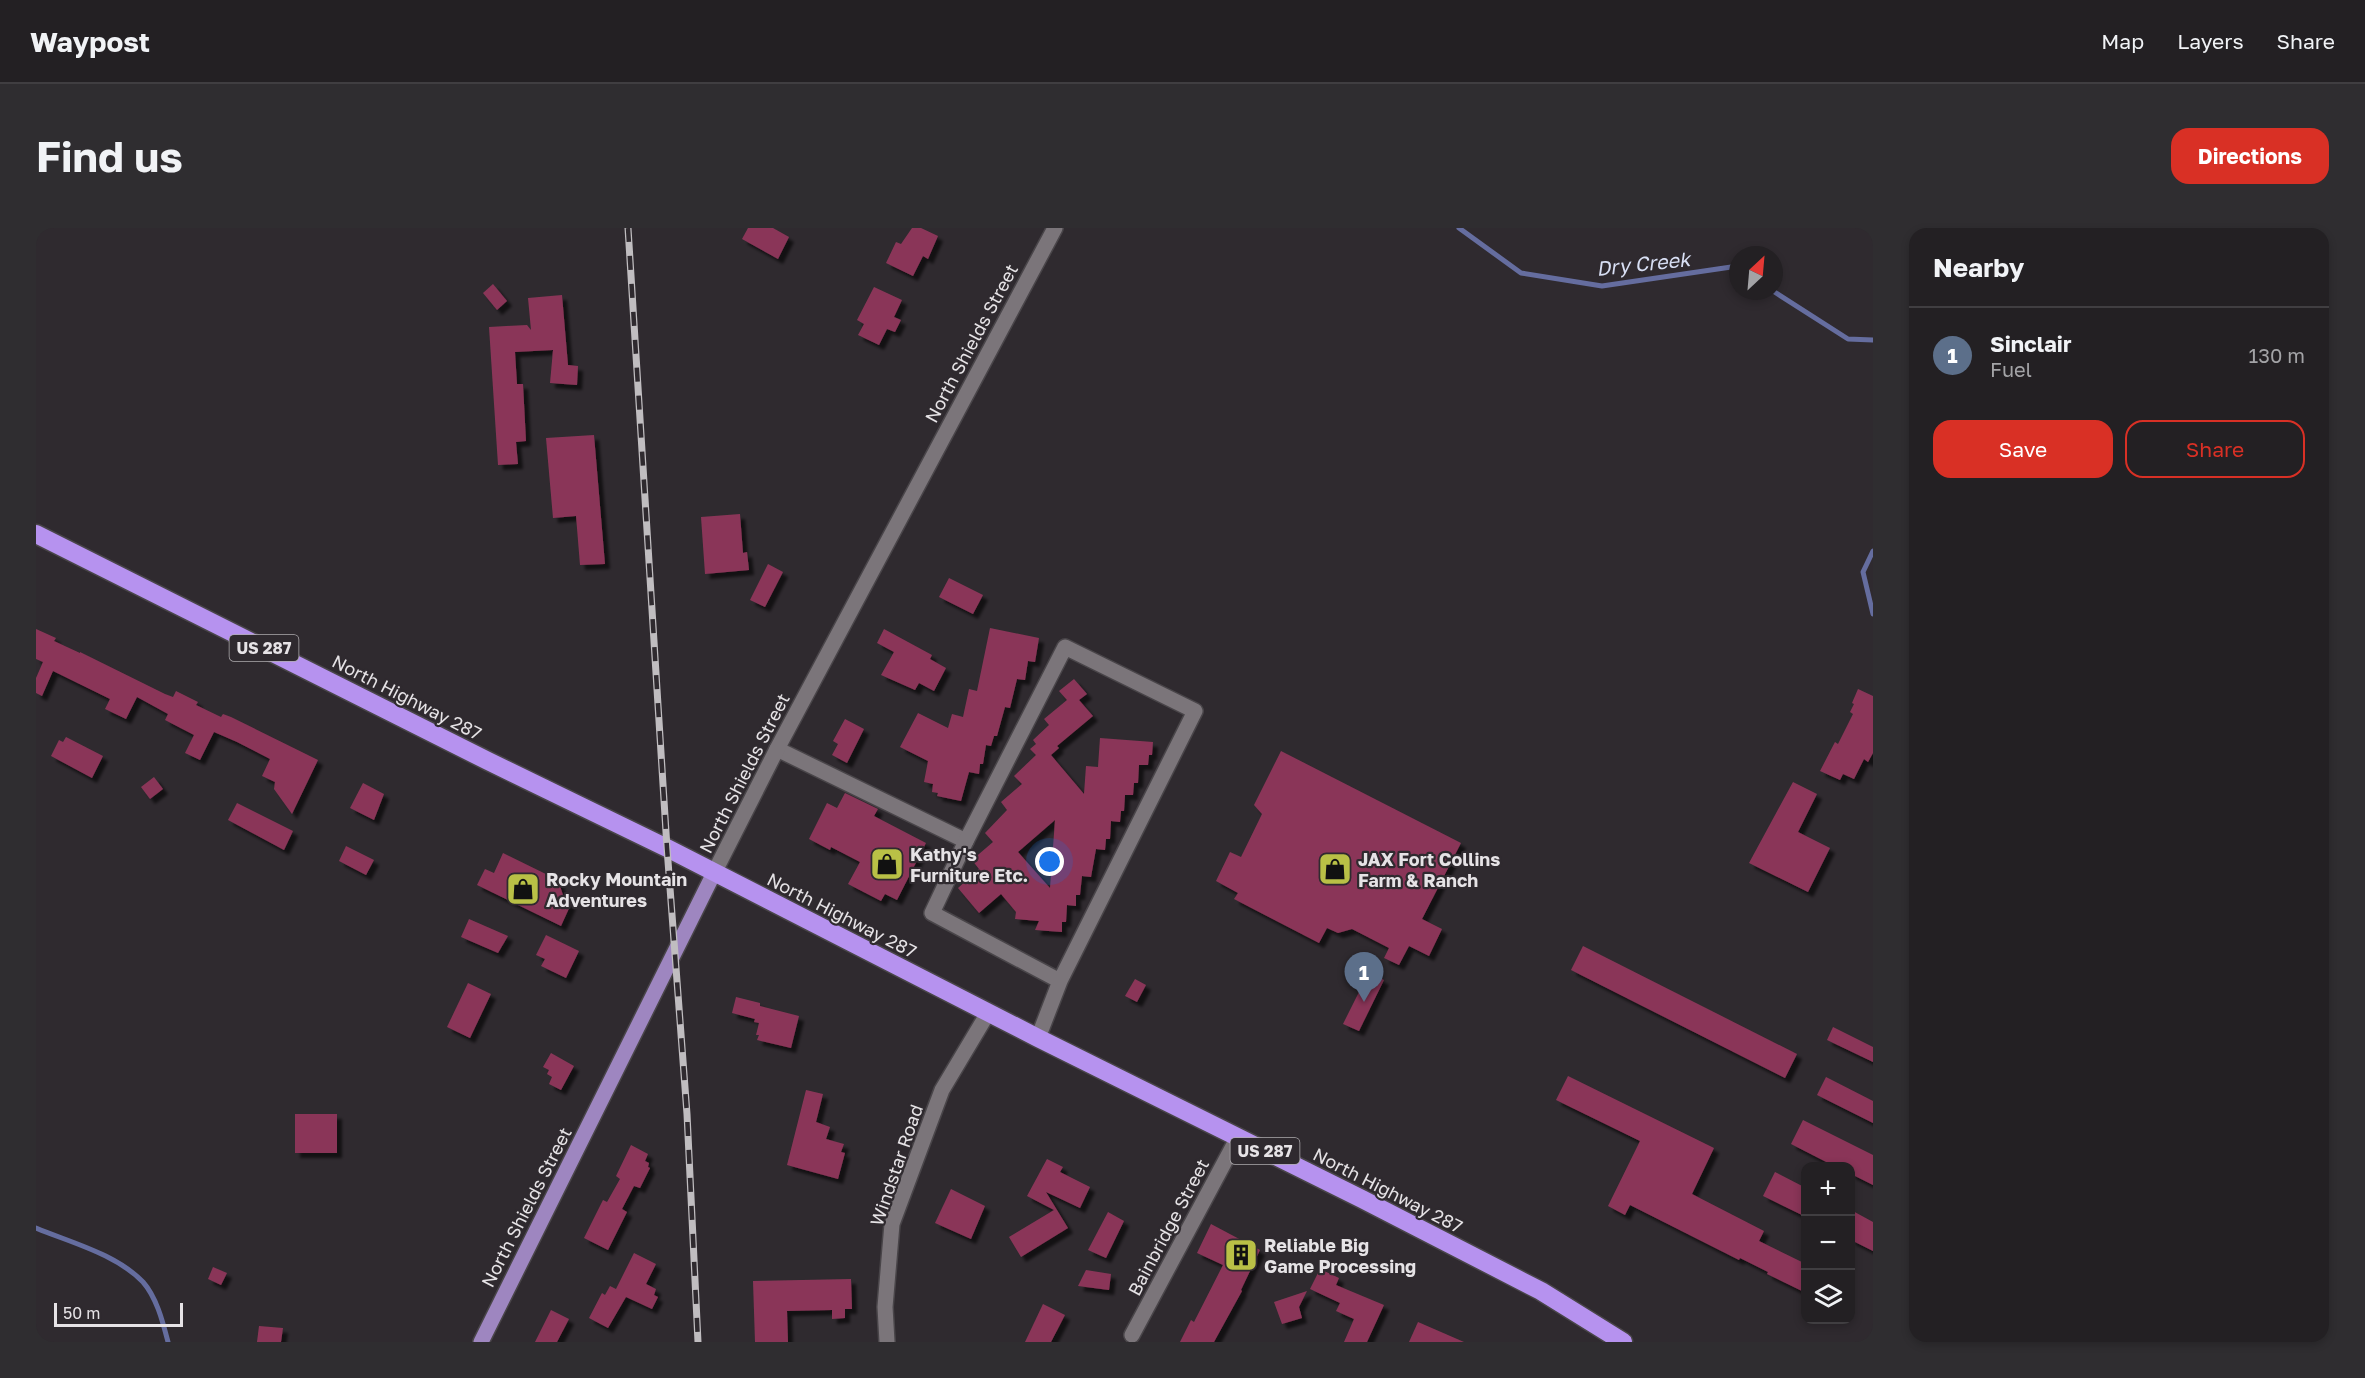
<!DOCTYPE html>
<html lang="en">
<head>
<meta charset="utf-8">
<style>
	:root { --surface:#232023; --page:#2f2d30; --text:#f1f3f6; --muted:#a3a3a6; --line:#403e41; --accent:#d93025 }
	body { margin:0; font-family:"Golos Text",sans-serif; background:var(--page); color:var(--text) }
	.controls { position:absolute; right:18px; bottom:18px; display:grid; overflow:hidden; border-radius:12px; box-shadow:0 3px 9px #0003 }
	.controls button { width:54px; height:54px; display:grid; place-items:center; padding:0; border:0; border-bottom:2px solid var(--line); background:var(--surface); color:var(--text); font:30px sans-serif }
	.compass { position:absolute; left:1693px; top:18px; width:54px; height:54px; border-radius:50%; background:var(--surface); box-shadow:0 3px 9px #0003; rotate:26deg }
	.scale { position:absolute; left:18px; bottom:15px; width:129px; box-sizing:border-box; padding-left:6px; border:3px solid #e6e3e6; border-top:0; font-size:16px; line-height:21px; white-space:nowrap; color:#e6e3e6; -webkit-text-stroke:4px #2f2a2f; paint-order:stroke }
	.you { position:absolute; left:1014px; top:634px; width:21px; height:21px; margin:-15px; border:4px solid #fff; border-radius:50%; background:#1a73e8; box-shadow:0 0 0 9px #1a73e833 }
	.badge { display:grid; place-items:center; width:39px; height:39px; border-radius:50%; background:var(--accent); color:#fff; font-size:20px; font-weight:700 }
	.pin { position:absolute; translate:-50% -50px; filter:drop-shadow(0 2px 3px #0008) }
	.pin::after { content:''; position:absolute; top:32px; width:21px; height:18px; background:inherit; clip-path:polygon(0 0,100% 0,50% 100%) }
	.list { margin:0; padding:0; list-style:none }
	h2 { display:flex; justify-content:space-between; align-items:center; height:78px; margin:0; padding:0 24px; font-size:26px }
	h2 small { font-size:20px; font-weight:400; color:var(--muted) }
	.list li { display:grid; grid-template-columns:39px 1fr auto; gap:18px; align-items:center; box-sizing:border-box; height:96px; padding:0 24px; border-top:2px solid var(--line) }
	.list b { display:block; font-size:22px; white-space:nowrap }
	.list p { margin:0; font-size:20px; white-space:nowrap; color:var(--muted) }
	.list em { font-size:20px; font-style:normal; color:var(--muted) }
	.actions { display:flex; gap:12px; padding:18px 24px }
	.actions a { flex:1; padding:14px 0; border:2px solid var(--accent); border-radius:18px; text-align:center; font-size:21px; color:var(--accent) }
	.actions .main { background:var(--accent); color:#fff }
	.icon { flex:none; width:33px; height:33px; fill:none; stroke:currentColor; stroke-width:2; stroke-linecap:round; stroke-linejoin:round }
	.map { position:relative; flex:none; width:1837px; height:1114px; overflow:hidden; border-radius:18px }
	header { display:flex; align-items:center; gap:36px; box-sizing:border-box; height:84px; padding:0 30px; background:var(--surface); border-bottom:2px solid var(--line) }
	header strong { font-size:28px }
	nav { display:flex; gap:33px; margin-inline-start:auto; font-size:21px }
	.intro { display:flex; align-items:center; justify-content:space-between; box-sizing:border-box; height:144px; padding:0 36px }
	h1 { margin:0; font-size:42px }
	.button { padding:15px 27px; border-radius:18px; background:var(--accent); color:#fff; font-size:21px; font-weight:700 }
	main { display:flex; gap:36px; padding:0 36px }
	aside { flex:1; background:var(--surface); border-radius:18px; box-shadow:0 3px 9px #0003 }
	.map>svg:first-child { display:block }
</style>
</head>
<body>
<header>
<strong>Waypost</strong>
<nav><a>Map</a><a>Layers</a><a>Share</a></nav>
</header>
<div class="intro"><h1>Find us</h1><a class="button">Directions</a></div>
<main>
<div class="map">
<svg width="1837" height="1114" viewBox="0 0 1837 1114">
	<defs>
		<filter id="shadow"><feDropShadow dx="5" dy="5" stdDeviation="1.5" flood-color="#0009"/></filter>
	</defs>
	<rect width="100%" height="100%" fill="#2f2a2f"/>
	<g fill="none" stroke-linecap="round" stroke-linejoin="round">
		<g stroke="#656d9f" stroke-width="5">
			<polyline points="1423,0 1485,45 1566,58 1702,38"/>
			<polyline points="1737,63 1812,111 1837,112"/>
			<polyline points="1837,323 1827,344 1837,386"/>
			<path d="M 0,1000 C 36,1015 80,1026 107,1054 C 121,1070 127,1095 132,1114"/>
		</g>
	</g>
	<g fill="#8a3658" fill-rule="evenodd" filter="url(#shadow)">
		<polygon points="712,0 737,0 753,9 742,31 706,11"/>
		<polygon points="876,0 885,0 902,8 892,31 887,28 877,48 850,35 860,14 865,16"/>
		<polygon points="457,56 471,73 461,82 447,65"/>
		<polygon points="838,59 866,72 858,89 865,92 859,104 851,101 843,117 822,107 828,96 821,92"/>
		<polygon points="526,67 532,137 542,138 541,157 514,155 517,122 479,124 481,156 487,156 490,213 480,214 482,236 462,237 453,99 491,97 495,102 492,70"/>
		<polygon points="558,207 569,336 544,337 540,288 517,290 510,210"/>
		<polygon points="704,286 707,325 711,324 713,342 669,346 665,289"/>
		<polygon points="732,336 747,344 729,379 714,372"/>
		<polygon points="913,350 947,367 937,386 903,369"/>
		<polygon points="954,400 1003,410 999,434 992,433 989,452 981,451 974,480 969,479 961,508 958,508 955,518 950,517 947,536 944,536 943,546 933,544 925,573 901,568 902,565 896,564 897,556 888,554 892,533 864,519 882,485 912,500 916,486 927,489 933,461 941,463"/>
		<polygon points="0,401 20,410 18,413 44,425 44,424 129,466 137,469 140,463 162,474 160,477 185,489 187,486 195,489 282,532 256,586 238,561 239,554 226,548 234,531 201,514 178,504 164,532 149,525 158,507 129,492 132,486 101,469 90,491 69,481 74,471 17,443 6,468 0,465 0,450 7,434 0,431"/>
		<polygon points="848,401 896,427 894,431 910,440 898,463 883,455 879,462 845,447 858,424 841,415"/>
		<path d="M 1038,451 L 1051,466 L 1043,472 L 1057,488 L 1021,518 L 1023,520 L 1015,527 L 1048,566 L 1050,538 L 1062,539 L 1064,510 L 1117,514 L 1116,527 L 1113,527 L 1112,537 L 1103,537 L 1102,555 L 1098,555 L 1097,567 L 1089,567 L 1088,583 L 1085,583 L 1084,594 L 1075,593 L 1074,611 L 1070,611 L 1069,622 L 1060,621 L 1055,649 L 1046,648 L 1044,667 L 1040,667 L 1040,678 L 1031,677 L 1030,694 L 1026,694 L 1026,704 L 999,702 L 1003,693 L 979,691 L 980,684 L 965,666 L 943,685 L 922,660 L 943,641 L 936,632 L 957,614 L 949,605 L 971,582 L 965,574 L 986,556 L 978,548 L 1000,527 L 994,521 L 1000,516 L 997,512 L 1013,497 L 1008,491 L 1031,472 L 1023,463 ZM 1019,592 L 1014,660 L 982,624 Z"/>
		<polygon points="1822,461 1837,468 1837,525 1832,534 1828,531 1818,551 1807,546 1804,552 1784,543 1799,514 1802,516 1817,486 1814,484 1818,476 1816,475"/>
		<polygon points="809,491 828,501 811,535 796,527 802,516 797,513"/>
		<polygon points="30,509 67,528 56,550 15,528 23,512 27,514"/>
		<polygon points="1245,523 1425,615 1386,691 1406,701 1393,728 1373,718 1363,737 1348,730 1353,720 1316,701 1302,705 1291,700 1283,715 1198,671 1202,665 1180,653 1194,624 1205,629 1226,586 1218,577"/>
		<polygon points="118,549 127,561 114,571 105,559"/>
		<polygon points="1757,554 1781,566 1762,604 1794,620 1772,664 1713,635"/>
		<polygon points="327,555 348,566 338,592 314,580"/>
		<polygon points="809,565 842,581 838,588 890,615 861,672 849,666 845,673 812,656 824,634 795,619 794,622 773,611 791,575 801,580"/>
		<polygon points="201,575 257,603 248,622 192,592"/>
		<polygon points="310,618 338,632 330,647 303,633"/>
		<polygon points="467,625 522,652 529,673 535,676 525,698 441,657 449,641 458,645"/>
		<polygon points="433,691 472,708 462,725 425,709"/>
		<polygon points="510,707 543,723 530,750 505,738 509,731 500,727"/>
		<polygon points="1547,718 1761,826 1749,850 1535,742"/>
		<polygon points="1333,744 1348,752 1323,803 1307,796"/>
		<polygon points="1099,751 1110,757 1101,774 1089,768"/>
		<polygon points="432,755 455,766 434,810 411,799"/>
		<polygon points="700,769 724,775 724,778 763,788 755,820 721,812 723,807 720,807 723,795 718,794 719,791 696,785"/>
		<polygon points="1797,799 1837,819 1837,834 1791,812"/>
		<polygon points="515,825 538,838 525,862 513,856 516,849 511,846 513,842 507,839"/>
		<polygon points="1532,848 1678,920 1656,966 1728,1003 1723,1013 1770,1036 1770,1065 1731,1046 1732,1044 1704,1030 1703,1032 1594,977 1589,987 1572,978 1604,913 1520,872"/>
		<polygon points="1790,849 1837,873 1837,895 1781,867"/>
		<polygon points="770,862 787,866 780,894 794,899 790,911 808,916 805,924 809,925 802,951 751,937"/>
		<rect x="259" y="886" width="42" height="39"/>
		<polygon points="1767,892 1837,927 1837,957 1815,946 1815,939 1800,939 1755,916"/>
		<polygon points="595,917 612,926 609,933 613,935 612,939 614,940 604,960 598,958 586,981 591,984 572,1022 548,1010 567,972 571,974 584,951 580,948"/>
		<polygon points="1011,931 1027,939 1024,944 1054,959 1044,980 1010,964 1032,1000 985,1029 973,1009 1018,982 991,968"/>
		<polygon points="1739,944 1770,960 1770,989 1727,968"/>
		<polygon points="915,961 949,978 935,1011 899,995"/>
		<polygon points="1815,982 1837,994 1837,1023 1815,1012"/>
		<polygon points="1072,984 1088,993 1070,1030 1052,1022"/>
		<polygon points="1175,996 1224,1022 1205,1062 1206,1063 1178,1114 1144,1114 1155,1092 1158,1094 1187,1037 1161,1025"/>
		<polygon points="598,1025 620,1036 610,1056 620,1061 618,1067 622,1069 616,1081 590,1069 572,1100 553,1090 566,1065 569,1067 574,1058 580,1061"/>
		<polygon points="177,1039 191,1045 185,1057 172,1051"/>
		<polygon points="1284,1041 1303,1050 1300,1057 1348,1077 1331,1114 1308,1114 1318,1091 1300,1083 1304,1075 1274,1061"/>
		<polygon points="1050,1042 1075,1046 1073,1062 1042,1058"/>
		<polygon points="815,1051 816,1081 809,1081 809,1090 796,1091 796,1082 751,1083 752,1114 719,1114 717,1053"/>
		<polygon points="1271,1063 1263,1079 1266,1090 1246,1096 1238,1074"/>
		<polygon points="1007,1076 1029,1087 1015,1114 989,1114"/>
		<polygon points="515,1082 533,1091 521,1114 499,1114"/>
		<polygon points="1382,1094 1428,1114 1373,1114"/>
		<polygon points="223,1098 247,1100 245,1114 221,1114"/>
	</g>
	<g fill="none" stroke-linecap="round" stroke-linejoin="round">
		<defs>
			<g id="minor">
				<polyline points="741,521 930,613"/>
				<polyline points="678,645 741,521 1019,0"/>
				<polyline points="1002,810 1024,753 1159,483 1029,419 930,613 896,685 1024,753"/>
				<polyline points="1096,1107 1202,909"/>
				<polyline points="851,1114 849,1079 856,996 906,862 952,785"/>
			</g>
			<polyline id="major" points="445,1114 678,645"/>
			<polyline id="highway" points="0,306 452,533 631,620 1002,810 1326,971 1505,1063 1587,1114"/>
		</defs>
		<use href="#minor" stroke="#494549" stroke-width="18"/>
		<use href="#major" stroke="#494549" stroke-width="18"/>
		<use href="#highway" stroke="#494549" stroke-width="21"/>
		<use href="#minor" stroke="#7b757a" stroke-width="15"/>
		<use href="#major" stroke="#9e86c0" stroke-width="15"/>
		<use href="#highway" stroke="#b692ef" stroke-width="18"/>
		<defs>
			<polyline id="rail" points="592,0 631,620 651,886 662,1114"/>
		</defs>
		<use href="#rail" stroke="#c0bdc0" stroke-width="7"/>
		<use href="#rail" stroke="#2f2a2f" stroke-width="4.5" stroke-dasharray="14" stroke-linecap="butt"/>
	</g>
	<defs>
		<symbol id="shop-square" viewBox="-11 -11 22 22"><rect x="-9" y="-9" width="18" height="18" rx="4" fill="#b9c046" stroke="#2f2a2f"/><path d="M-5-2.5h2.3a2.7 3.5 0 0 1 5.4 0H5L5.5 6h-11ZM-1.5-2.5h3a1.5 2.3 0 0 0-3 0Z" fill="#111"/></symbol>
		<symbol id="building-square" viewBox="-11 -11 22 22"><rect x="-9" y="-9" width="18" height="18" rx="4" fill="#b9c046" stroke="#2f2a2f"/><path d="M-4-6H4V6H1V3H-1V6H-4ZM-2.5-4.3h1.7v1.8h-1.7ZM.8-4.3h1.7v1.8H.8ZM-2.5-1h1.7V.8h-1.7ZM.8-1h1.7V.8H.8Z" fill="#111"/></symbol>
	</defs>
	<g fill-rule="evenodd">
		<use href="#shop-square" x="832" y="617" width="38" height="38"/>
		<use href="#shop-square" x="1280" y="622" width="38" height="38"/>
		<use href="#shop-square" x="468" y="642" width="38" height="38"/>
		<use href="#building-square" x="1186" y="1008" width="38" height="38"/>
	</g>
	<g text-anchor="middle" dominant-baseline="central" stroke-width="4.5" stroke-linejoin="round" paint-order="stroke">
		<g fill="#2f2a2f" stroke="#afacaf" stroke-width="1.5">
			<rect x="193.5" y="407" width="69" height="26" rx="4.5"/>
			<rect x="1194.5" y="910" width="69" height="26" rx="4.5"/>
		</g>
		<g font-size="16" font-weight="bold" fill="#e6e3e6">
			<text x="228" y="420">US 287</text>
			<text x="1229" y="923">US 287</text>
		</g>
		<g font-size="18" fill="#e6e3e6" stroke="#2f2a2f">
			<text transform="translate(935 115) rotate(-62)">North Shields Street</text>
			<text transform="translate(371 469) rotate(27)">North Highway 287</text>
			<text transform="translate(708 545) rotate(-63)">North Shields Street</text>
			<text transform="translate(806 687) rotate(27)">North Highway 287</text>
			<text transform="translate(860 937) rotate(-71)">Windstar Road</text>
			<text transform="translate(1352 962) rotate(27)">North Highway 287</text>
			<text transform="translate(490 979) rotate(-63)">North Shields Street</text>
			<text transform="translate(1132 999) rotate(-62)">Bainbridge Street</text>
		</g>
		<g font-size="18" font-weight="bold" fill="#e6e3e6" stroke="#2f2a2f" text-anchor="start">
			<text x="874" y="626">Kathy's<tspan x="874" dy="21">Furniture Etc.</tspan></text>
			<text x="1322" y="631">JAX Fort Collins<tspan x="1322" dy="21">Farm &amp; Ranch</tspan></text>
			<text x="510" y="651">Rocky Mountain<tspan x="510" dy="21">Adventures</tspan></text>
			<text x="1228" y="1017">Reliable Big<tspan x="1228" dy="21">Game Processing</tspan></text>
		</g>
		<g font-size="20" font-style="italic" fill="#d8dff4" stroke="#2f2a2f">
			<text transform="translate(1607 35) rotate(-6)">Dry Creek</text>
		</g>
	</g>
</svg>
<div class="controls">
<button>+</button>
<button>−</button>
<button><svg class="icon" aria-label="layers" viewBox="0 0 24 24"><path d="M12 4l9 5-9 5-9-5zM3 14l9 5 9-5"/></svg></button>
</div>
<svg class="compass" viewBox="-18 -18 36 36"><path d="M0-13l5 13h-10z" fill="#e53935"/><path d="M0 13l5-13h-10z" fill="#a3a3a6"/></svg>
<div class="scale">50 m</div>
<div class="you"></div>
<div class="pin badge" style="left:1328px;top:774px;background:#5c6f8a">1</div>
</div>
<aside>
<h2>Nearby<small></small></h2>
<ul class="list">
<li><span class="badge" style="background:#5c6f8a">1</span><div><b>Sinclair</b><p>Fuel</p></div><em>130 m</em></li>
</ul>
<div class="actions"><a class="main">Save</a><a>Share</a></div>
</aside>
</main>
</body>
</html>
